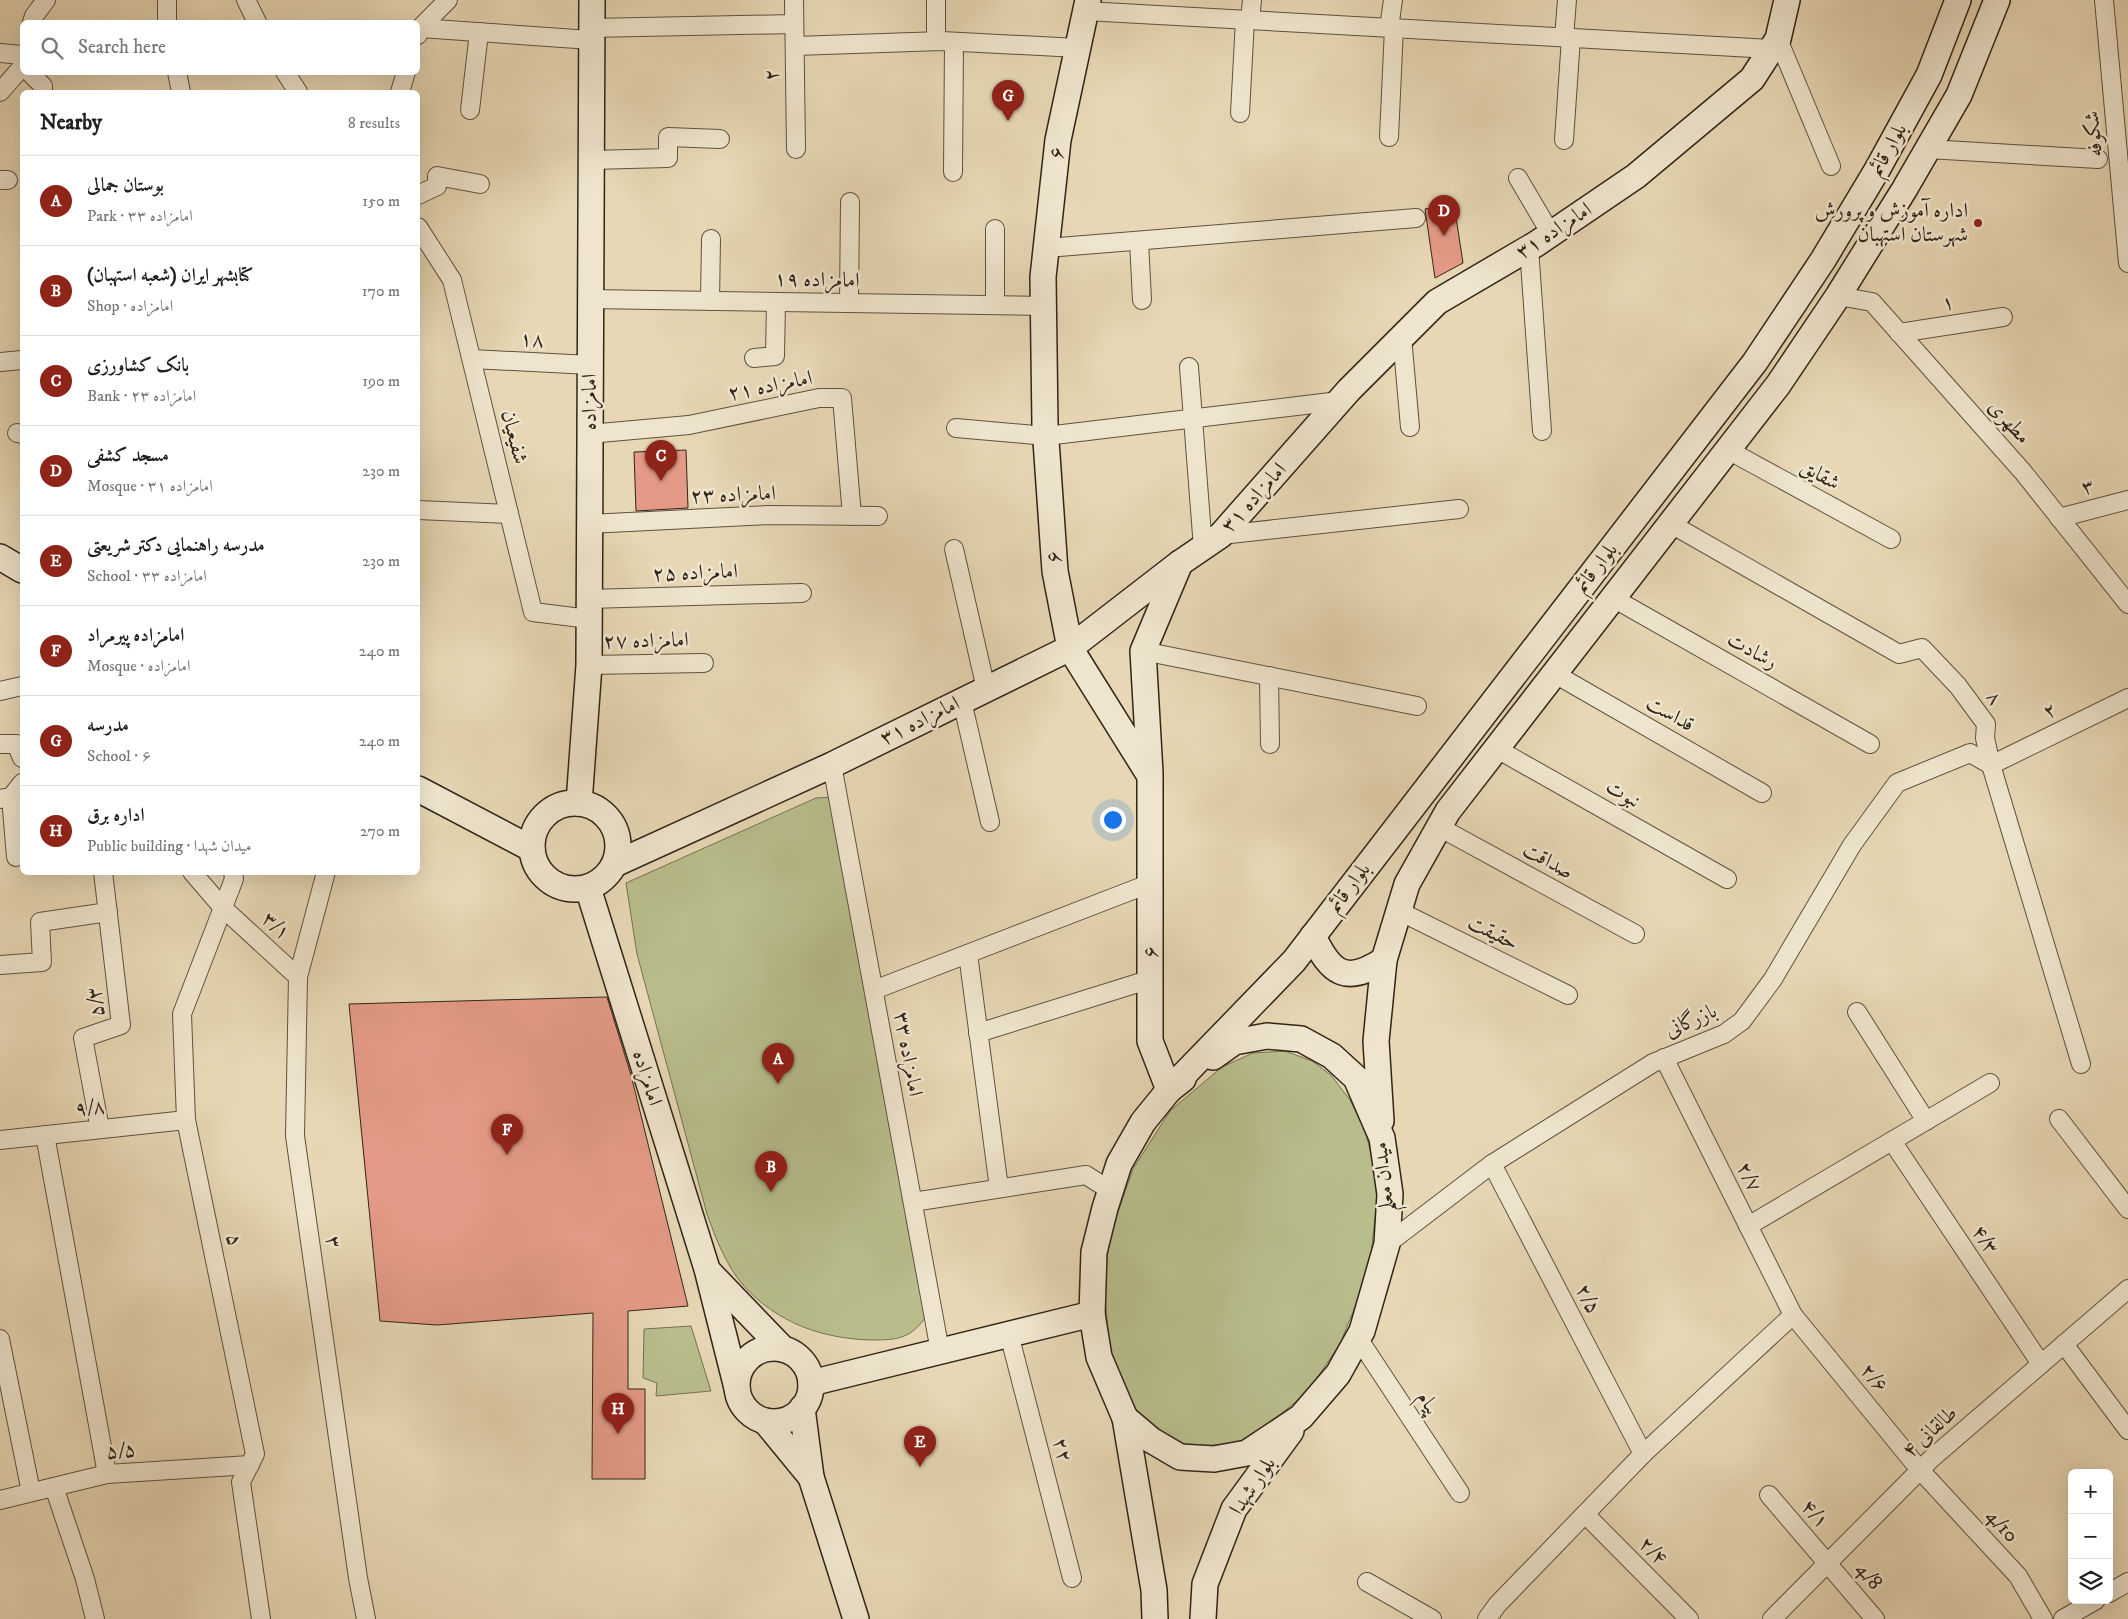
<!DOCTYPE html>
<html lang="en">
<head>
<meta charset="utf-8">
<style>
	:root { --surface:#fff; --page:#f2f2f2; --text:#202124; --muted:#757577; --line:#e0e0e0; --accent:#8f2418 }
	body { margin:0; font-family:"IM FELL DW Pica",Amiri,serif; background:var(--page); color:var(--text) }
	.controls { position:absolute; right:15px; bottom:15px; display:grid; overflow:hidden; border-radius:8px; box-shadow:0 5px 20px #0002 }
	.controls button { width:45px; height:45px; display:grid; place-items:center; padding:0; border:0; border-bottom:1px solid var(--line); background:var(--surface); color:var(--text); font:25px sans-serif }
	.you { position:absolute; left:1112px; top:819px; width:18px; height:18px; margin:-12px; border:4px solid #fff; border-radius:50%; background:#1a73e8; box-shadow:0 0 0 8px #1a73e833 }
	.badge { display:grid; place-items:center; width:32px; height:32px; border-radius:50%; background:var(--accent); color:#fff; font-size:16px; font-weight:700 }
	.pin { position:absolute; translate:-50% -41px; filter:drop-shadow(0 1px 2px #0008) }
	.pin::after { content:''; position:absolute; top:26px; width:18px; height:15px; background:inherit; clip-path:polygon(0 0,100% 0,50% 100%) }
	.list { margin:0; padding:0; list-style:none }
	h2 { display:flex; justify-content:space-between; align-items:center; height:65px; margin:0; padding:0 20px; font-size:21px }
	h2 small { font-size:16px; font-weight:400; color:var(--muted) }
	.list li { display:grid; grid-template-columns:32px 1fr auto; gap:15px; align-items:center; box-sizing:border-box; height:90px; padding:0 20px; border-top:1px solid var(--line) }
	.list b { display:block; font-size:19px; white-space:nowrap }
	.list p { margin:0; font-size:16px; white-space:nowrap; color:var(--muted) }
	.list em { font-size:16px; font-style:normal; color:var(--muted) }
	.icon { flex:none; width:28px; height:28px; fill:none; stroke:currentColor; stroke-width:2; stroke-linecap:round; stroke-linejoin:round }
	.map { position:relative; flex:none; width:2128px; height:1619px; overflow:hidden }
	.search { position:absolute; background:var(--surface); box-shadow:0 5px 20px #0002; left:20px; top:20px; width:400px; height:55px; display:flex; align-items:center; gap:12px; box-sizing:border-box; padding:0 18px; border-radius:8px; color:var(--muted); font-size:19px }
	.panel { position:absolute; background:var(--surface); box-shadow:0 5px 20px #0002; left:20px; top:90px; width:400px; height:785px; border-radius:8px }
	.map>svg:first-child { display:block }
</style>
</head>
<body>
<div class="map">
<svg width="2128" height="1619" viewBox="0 0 2128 1619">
	<rect width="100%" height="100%" fill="#e7d7b4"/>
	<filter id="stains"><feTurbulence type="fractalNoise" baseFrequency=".004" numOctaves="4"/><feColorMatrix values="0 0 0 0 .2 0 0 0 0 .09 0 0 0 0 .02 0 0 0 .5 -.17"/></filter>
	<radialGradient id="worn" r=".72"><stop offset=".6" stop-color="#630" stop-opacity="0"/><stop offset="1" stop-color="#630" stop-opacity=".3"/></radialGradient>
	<g fill="#b8bd8b" stroke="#747152">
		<path d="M 835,797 L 925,1318 C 910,1339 896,1340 872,1340 C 823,1339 777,1323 743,1285 C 726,1265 716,1239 707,1214 L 637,954 L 626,883 L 816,798 Z"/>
		<polygon points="1285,1051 1312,1061 1331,1075 1350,1100 1364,1128 1374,1163 1377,1200 1369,1272 1340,1344 1308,1391 1265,1428 1238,1443 1190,1447 1158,1431 1131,1405 1114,1369 1108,1331 1104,1284 1110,1235 1133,1169 1170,1111 1222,1067 1253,1053"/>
		<polygon points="691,1326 711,1391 656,1396 657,1383 643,1378 644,1329"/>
	</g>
	<g fill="#e49a86" stroke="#312518">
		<polygon points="1454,204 1463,263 1435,278 1425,209"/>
		<polygon points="686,450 688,508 636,511 634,452"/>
		<polygon points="607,997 631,1075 688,1306 628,1311 628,1389 645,1389 645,1479 592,1479 593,1313 437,1325 380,1321 349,1004"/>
	</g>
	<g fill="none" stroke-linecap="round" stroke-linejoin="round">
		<defs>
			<g id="street">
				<polyline points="246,0 257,22"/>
				<polyline points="794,0 796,149"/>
				<polyline points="936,0 936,41"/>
				<polyline points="2104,0 2128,263"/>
				<polyline points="1085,11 1771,49"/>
				<polyline points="1250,20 1252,0"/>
				<polyline points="32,22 34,16 46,0"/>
				<polyline points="167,22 167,0"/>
				<polyline points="420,28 591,40"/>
				<polyline points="591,28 794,24"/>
				<polyline points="1389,28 1393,0"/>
				<polyline points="418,35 420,28 448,0"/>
				<polyline points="1564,38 1567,0"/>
				<polyline points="1778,39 1831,166"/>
				<polyline points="795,46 942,41 1078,48"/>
				<polyline points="0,53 22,55"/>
				<polyline points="29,72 43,86 43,92"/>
				<polyline points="177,72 181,92"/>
				<polyline points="285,72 298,92"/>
				<polyline points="0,92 22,67"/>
				<polyline points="400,92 406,72"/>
				<polyline points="470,110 479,32"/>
				<polyline points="1240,113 1245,20"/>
				<polyline points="1389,137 1394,28"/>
				<polyline points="1564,140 1571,38"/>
				<polyline points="1928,149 2098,159"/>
				<polyline points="591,160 668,158 668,137 720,139"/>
				<polyline points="953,172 954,42"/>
				<polyline points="1518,178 1551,234"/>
				<polyline points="0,180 8,180"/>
				<polyline points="418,195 437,186 437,176 480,184"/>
				<polyline points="418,227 452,280 533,612 589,619"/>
				<polyline points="1139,241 1142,300"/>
				<polyline points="1047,248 1416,218"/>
				<polyline points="1529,248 1542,431"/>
				<polyline points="1838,296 1872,302 2023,472 2128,604"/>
				<polyline points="590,299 1043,306"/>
				<polyline points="710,301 711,239"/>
				<polyline points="849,303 850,202"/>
				<polyline points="995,305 995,229"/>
				<polyline points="1899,333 2003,317"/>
				<polyline points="1402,337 1410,427"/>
				<polyline points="754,358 775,356 776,302"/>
				<polyline points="472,359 590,365"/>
				<polyline points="0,362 22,360"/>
				<polyline points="1189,367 1203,548"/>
				<polyline points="956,428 1046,436 1339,401"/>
				<polyline points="17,433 22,434"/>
				<polyline points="589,434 689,425 819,398 842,398 852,516"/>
				<polyline points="1728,450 1891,539"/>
				<polyline points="418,510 509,514"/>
				<polyline points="2059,518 2128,500"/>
				<polyline points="589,524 769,515 878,516"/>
				<polyline points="1671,524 1899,654 1922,648 1958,686 1986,724 1985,738 1991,765 2081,1064"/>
				<polyline points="1221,535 1459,509"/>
				<polyline points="954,549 986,689"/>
				<polyline points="1613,598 1870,744"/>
				<polyline points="589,599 802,593"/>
				<polyline points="1143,651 1417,706"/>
				<polyline points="589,665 704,663"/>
				<polyline points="1555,674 1762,793"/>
				<polyline points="1269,676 1270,744"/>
				<polyline points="0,691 22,686"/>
				<polyline points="962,701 990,822"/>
				<polyline points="0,744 16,744 22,758"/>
				<polyline points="1497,749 1727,879"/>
				<polyline points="832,765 940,1351"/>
				<polyline points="1991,765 2128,698"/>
				<polyline points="11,797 16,857"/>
				<polyline points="0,799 11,797 22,783"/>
				<polyline points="1439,827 1635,934"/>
				<polyline points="192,872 223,908 298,977"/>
				<polyline points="233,872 234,879 182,1014 186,1120 255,1454 241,1482 261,1619"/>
				<polyline points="326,872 298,977 295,1136 358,1578 366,1619"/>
				<polyline points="1399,911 1568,995"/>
				<polyline points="968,954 999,1188"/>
				<polyline points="0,965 42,962 40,922 108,912"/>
				<polyline points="874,990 1151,883"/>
				<polyline points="1857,1012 1926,1121"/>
				<polyline points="978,1033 1151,979"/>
				<polyline points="1664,1058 1793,1315 1920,1470 2018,1576 2043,1619"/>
				<polyline points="2059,1119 2128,1209"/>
				<polyline points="100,1129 83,1038 121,1025 103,872"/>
				<polyline points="45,1135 107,1474"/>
				<polyline points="0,1140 186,1120"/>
				<polyline points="1892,1141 2041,1364"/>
				<polyline points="1492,1164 1643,1454"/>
				<polyline points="913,1202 1086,1175 1111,1191"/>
				<polyline points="1748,1226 1990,1083"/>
				<polyline points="1387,1244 1492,1164 1653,1063 1724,1034 1742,1021 1773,979 1852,845 1897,783 1970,753 1991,765"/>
				<polyline points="1009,1334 1072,1578"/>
				<polyline points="1358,1338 1460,1493"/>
				<polyline points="0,1339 31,1492"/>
				<polyline points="2064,1344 2128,1430"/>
				<polyline points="54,1487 85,1579 95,1619"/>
				<polyline points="1769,1495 1875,1619"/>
				<polyline points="0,1500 107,1474 250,1465"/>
				<polyline points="1585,1514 1689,1619"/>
				<polyline points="1367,1582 1432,1619"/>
				<polyline points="2109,1593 2128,1582"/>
				<polyline points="1487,1619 1497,1605 1643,1454 1793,1315"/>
				<polyline points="1772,1619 1931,1459 2128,1289"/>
				<polyline points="2063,1619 2096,1600"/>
			</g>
			<g id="secondary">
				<polyline points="1088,0 1058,140 1043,277 1045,426 1055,571 1070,648 1150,776 1150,1041 1169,1090 1294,961 1755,362 1823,260 1877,170 1929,75 1958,0"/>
				<polyline points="0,557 22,570"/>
				<polyline points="1150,773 1143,651 1180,563"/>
				<polyline points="418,789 532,849"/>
				<polyline points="579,803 589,665 592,0"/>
				<circle cx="575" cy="846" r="43"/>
				<polyline points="615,864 832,765 1070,648 1180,563 1221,535 1349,390 1437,302 1536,244 1636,176 1752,79 1778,39 1787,0"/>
				<polyline points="588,888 707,1269 737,1388"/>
				<path d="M 1313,936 C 1331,974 1346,985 1384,960"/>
				<polyline points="1381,1121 1376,1041 1384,960 1407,884 1448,811 1778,385 1838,296 1904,190 1959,95 1997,0"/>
				<polyline points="708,1271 783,1349"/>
				<circle cx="774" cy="1385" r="37"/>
				<polyline points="811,1383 1092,1314"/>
				<polyline points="802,1408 811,1477 856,1619"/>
				<polyline points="1125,1418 1151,1440 1180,1457 1214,1459 1247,1453 1301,1417 1338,1374 1362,1331 1387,1244 1390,1194 1382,1138 1356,1078 1332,1056 1301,1039 1267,1036 1234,1042 1213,1057"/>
				<polyline points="765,1421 811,1477"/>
				<polyline points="1155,1619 1154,1590 1125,1418 1099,1357 1092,1314 1094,1252 1105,1208 1119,1164 1143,1122 1169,1090 1183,1079"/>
				<polyline points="1203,1619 1205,1584 1234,1509 1291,1431"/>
			</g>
		</defs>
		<use href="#street" stroke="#5e523f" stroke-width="20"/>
		<use href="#secondary" stroke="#312518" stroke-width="28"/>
		<use href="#street" stroke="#efe5ce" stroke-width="18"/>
		<use href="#secondary" stroke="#efe5ce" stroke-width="25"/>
	</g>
	<circle fill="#8f2418" stroke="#efe5ce" stroke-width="2" cx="1978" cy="223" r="5"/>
	<g text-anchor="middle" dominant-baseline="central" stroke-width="5" stroke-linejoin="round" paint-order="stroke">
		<g font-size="21" fill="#312518" stroke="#efe5ce">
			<text transform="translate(772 75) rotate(-91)">۲</text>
			<text transform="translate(2094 134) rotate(-95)">شکوفه</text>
			<text transform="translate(1888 150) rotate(-61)">بلوار قائم</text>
			<text transform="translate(1057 153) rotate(-83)">۶</text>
			<text transform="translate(1554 231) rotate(-33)">امامزاده ۳۱</text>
			<text transform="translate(817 280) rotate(1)">امامزاده ۱۹</text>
			<text transform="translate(1948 303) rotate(-9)">۱</text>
			<text transform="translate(532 340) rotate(3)">۱۸</text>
			<text transform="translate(770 386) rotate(-11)">امامزاده ۲۱</text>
			<text transform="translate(590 402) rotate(-90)">امامزاده</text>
			<text transform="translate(2009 422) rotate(48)">مطهری</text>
			<text transform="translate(514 437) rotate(76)">شفیعیان</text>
			<text transform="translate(1820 475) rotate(29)">شقایق</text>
			<text transform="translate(2088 487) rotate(-15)">۳</text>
			<text transform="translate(733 495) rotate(-2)">امامزاده ۲۳</text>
			<text transform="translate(1254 498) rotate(-48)">امامزاده ۳۱</text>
			<text transform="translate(1054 557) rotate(-94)">۶</text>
			<text transform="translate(1596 568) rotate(-52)">بلوار قائم</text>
			<text transform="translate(695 573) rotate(-2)">امامزاده ۲۵</text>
			<text transform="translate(646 641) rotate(-1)">امامزاده ۲۷</text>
			<text transform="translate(1752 651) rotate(29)">رشادت</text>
			<text transform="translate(1994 698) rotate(54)">۸</text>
			<text transform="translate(2050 711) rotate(-26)">۲</text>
			<text transform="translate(1670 714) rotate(30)">قداست</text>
			<text transform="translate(920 721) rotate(-26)">امامزاده ۳۱</text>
			<text transform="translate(1623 794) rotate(29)">نبوت</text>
			<text transform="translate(1548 861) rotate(29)">صداقت</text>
			<text transform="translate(1349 888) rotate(-53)">بلوار قائم</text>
			<text transform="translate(276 926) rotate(42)">۳/۱</text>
			<text transform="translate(1493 933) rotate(27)">حقیقت</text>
			<text transform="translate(1151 952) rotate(-90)">۶</text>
			<text transform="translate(96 1002) rotate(-97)">۵/۳</text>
			<text transform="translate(1691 1021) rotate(-24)">بازرگانی</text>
			<text transform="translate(908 1054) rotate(80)">امامزاده ۳۳</text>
			<text transform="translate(647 1078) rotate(73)">امامزاده</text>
			<text transform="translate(90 1108) rotate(-6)">۹/۸</text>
			<text transform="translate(1384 1177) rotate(-96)">میدان معلم</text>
			<text transform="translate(1749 1177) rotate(63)">۲/۷</text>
			<text transform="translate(234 1240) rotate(78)">۵</text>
			<text transform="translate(1985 1240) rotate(56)">۴/۳</text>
			<text transform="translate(333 1242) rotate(82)">۳</text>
			<text transform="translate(1588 1299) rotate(63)">۲/۵</text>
			<text transform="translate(1874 1378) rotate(51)">۲/۶</text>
			<text transform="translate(1428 1403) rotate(56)">پیام</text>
			<text transform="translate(1930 1432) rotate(-42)">طالقانی ۴</text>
			<text transform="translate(1062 1450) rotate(76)">۲۲</text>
			<text transform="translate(121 1451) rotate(-5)">۵/۵</text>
			<text transform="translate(1253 1486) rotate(-56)">بلوار شهدا</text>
			<text transform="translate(1815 1514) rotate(49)">۴/۱</text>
			<text transform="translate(2002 1526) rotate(48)">4/10</text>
			<text transform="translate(1653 1551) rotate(45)">۲/۴</text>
			<text transform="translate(1869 1576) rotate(50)">4/8</text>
		</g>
		<g font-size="21" fill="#312518" stroke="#efe5ce" text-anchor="end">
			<text x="1968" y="211">اداره آموزش و پرورش<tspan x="1968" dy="24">شهرستان استهبان</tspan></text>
		</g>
	</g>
	<rect width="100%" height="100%" filter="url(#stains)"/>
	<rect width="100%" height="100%" fill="url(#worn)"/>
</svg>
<div class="controls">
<button>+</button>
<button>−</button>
<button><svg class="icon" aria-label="layers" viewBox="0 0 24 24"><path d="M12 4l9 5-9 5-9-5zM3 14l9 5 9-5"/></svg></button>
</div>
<div class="you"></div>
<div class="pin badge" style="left:778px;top:1084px">A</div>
<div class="pin badge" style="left:771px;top:1192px">B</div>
<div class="pin badge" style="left:661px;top:481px">C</div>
<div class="pin badge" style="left:1444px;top:236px">D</div>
<div class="pin badge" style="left:920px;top:1467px">E</div>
<div class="pin badge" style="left:507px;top:1155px">F</div>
<div class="pin badge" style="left:1008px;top:121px">G</div>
<div class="pin badge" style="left:618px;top:1434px">H</div>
<div class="search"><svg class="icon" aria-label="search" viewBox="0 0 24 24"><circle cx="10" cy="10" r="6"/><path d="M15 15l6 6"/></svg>Search here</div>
<section class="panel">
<h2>Nearby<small>8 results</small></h2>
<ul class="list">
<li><span class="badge">A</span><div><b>بوستان جمالی</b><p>Park · امامزاده ۳۳</p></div><em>150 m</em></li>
<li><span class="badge">B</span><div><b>کتابشهر ایران (شعبه استهبان)</b><p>Shop · امامزاده</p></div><em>170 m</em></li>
<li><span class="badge">C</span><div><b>بانک کشاورزی</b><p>Bank · امامزاده ۲۳</p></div><em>190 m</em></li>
<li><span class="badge">D</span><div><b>مسجد کشفی</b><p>Mosque · امامزاده ۳۱</p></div><em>230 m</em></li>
<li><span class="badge">E</span><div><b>مدرسه راهنمایی دکتر شریعتی</b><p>School · امامزاده ۳۳</p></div><em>230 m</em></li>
<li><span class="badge">F</span><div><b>امامزاده پیرمراد</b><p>Mosque · امامزاده</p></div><em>240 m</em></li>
<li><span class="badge">G</span><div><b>مدرسه</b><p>School · ۶</p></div><em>240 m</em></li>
<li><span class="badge">H</span><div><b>اداره برق</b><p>Public building · ميدان شهدا</p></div><em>270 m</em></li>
</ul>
</section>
</div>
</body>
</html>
